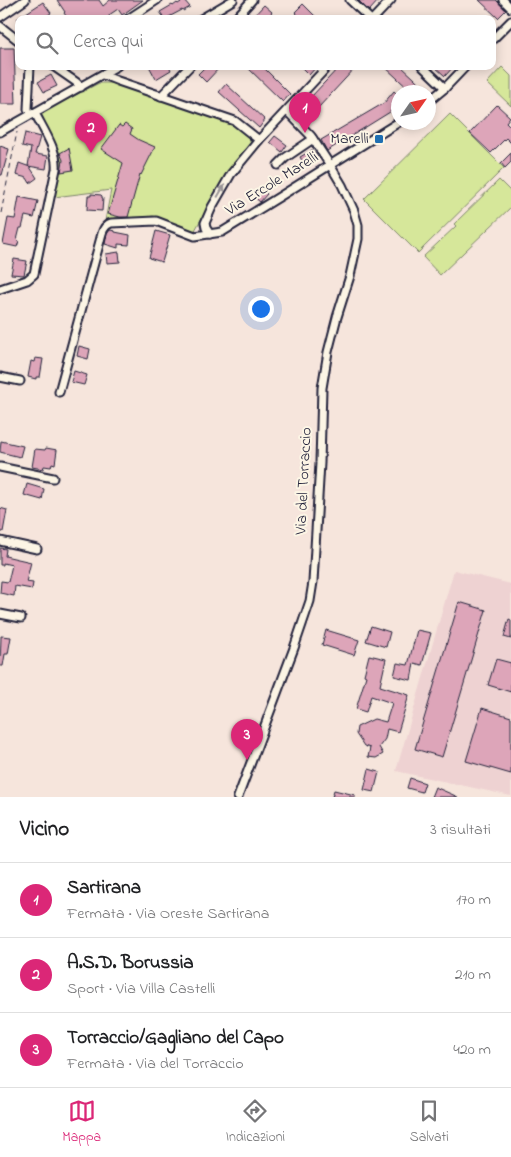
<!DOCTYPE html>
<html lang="it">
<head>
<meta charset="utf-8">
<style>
	:root { --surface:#fff; --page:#f2f2f2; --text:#202124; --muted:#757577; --line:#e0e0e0; --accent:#db2777 }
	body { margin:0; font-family:"Indie Flower",sans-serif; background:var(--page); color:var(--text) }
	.compass { position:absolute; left:391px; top:85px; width:45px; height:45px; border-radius:50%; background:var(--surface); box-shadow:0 2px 12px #0003; rotate:56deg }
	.you { position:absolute; left:260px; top:308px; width:18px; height:18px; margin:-12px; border:4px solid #fff; border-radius:50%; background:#1a73e8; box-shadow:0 0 0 8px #1a73e833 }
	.badge { display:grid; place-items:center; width:32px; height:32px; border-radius:50%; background:var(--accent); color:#fff; font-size:16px; font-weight:700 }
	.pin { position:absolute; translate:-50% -41px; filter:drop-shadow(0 1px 2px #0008) }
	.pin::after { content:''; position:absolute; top:26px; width:18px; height:15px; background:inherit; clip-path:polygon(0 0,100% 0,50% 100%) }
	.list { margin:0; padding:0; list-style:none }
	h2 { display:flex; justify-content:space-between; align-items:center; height:65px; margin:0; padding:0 20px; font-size:21px }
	h2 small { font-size:16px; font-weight:400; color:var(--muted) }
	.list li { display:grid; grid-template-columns:32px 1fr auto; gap:15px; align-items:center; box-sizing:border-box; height:75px; padding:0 20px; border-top:1px solid var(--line) }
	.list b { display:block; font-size:19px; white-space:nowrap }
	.list p { margin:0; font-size:16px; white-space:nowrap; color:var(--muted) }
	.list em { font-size:16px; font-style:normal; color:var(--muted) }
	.icon { flex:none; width:28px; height:28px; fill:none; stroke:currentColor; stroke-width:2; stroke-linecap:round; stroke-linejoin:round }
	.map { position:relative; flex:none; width:511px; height:797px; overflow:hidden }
	.search { position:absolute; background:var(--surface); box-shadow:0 2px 12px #0003; left:15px; right:15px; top:15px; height:55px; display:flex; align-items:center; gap:12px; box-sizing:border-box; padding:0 18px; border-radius:10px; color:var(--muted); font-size:19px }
	.sheet { height:290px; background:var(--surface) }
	nav { display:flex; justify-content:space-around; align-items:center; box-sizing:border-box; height:70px; border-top:1px solid var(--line); background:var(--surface); font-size:14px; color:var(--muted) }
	nav a { display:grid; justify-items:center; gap:2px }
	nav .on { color:var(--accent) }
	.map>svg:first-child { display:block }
</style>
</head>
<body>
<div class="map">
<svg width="511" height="797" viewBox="0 0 511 797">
	<rect width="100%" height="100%" fill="#f6e5dc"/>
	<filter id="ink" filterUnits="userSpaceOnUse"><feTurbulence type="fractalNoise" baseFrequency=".02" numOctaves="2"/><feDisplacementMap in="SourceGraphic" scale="10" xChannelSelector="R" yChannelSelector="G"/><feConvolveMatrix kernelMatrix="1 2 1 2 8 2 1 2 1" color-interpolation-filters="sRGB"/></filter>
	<g filter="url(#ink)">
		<polygon fill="#eed2d2" points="454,570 511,584 511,796 396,771"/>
		<g fill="#d6e79a" stroke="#7c846a">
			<polygon points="502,67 511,76 511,106 487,83"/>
			<polygon points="99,83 110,83 118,85 236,126 246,134 251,142 220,184 193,234 153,216 105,221 111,190 54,197 60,159 40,118 43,112"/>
			<polygon points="450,114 504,168 418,253 364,199"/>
			<polygon points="499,180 511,192 511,207 440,275 423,257 456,226 454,224"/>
		</g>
		<g fill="#dda5b9" stroke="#22223b">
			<polygon points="57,0 99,0 103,6 110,0 143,0 122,15 118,9 109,15 111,19 68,19 64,13 65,12"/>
			<polygon points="184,0 190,7 183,11 182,10 165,19 160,12 172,5 173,6 177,3 178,4"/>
			<polygon points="358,0 379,0 369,11"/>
			<polygon points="479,0 496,0 506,10 498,18"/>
			<polygon points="43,2 51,13 42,19 17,19"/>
			<polygon points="303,4 318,19 302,19 295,12"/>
			<polygon points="264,5 272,12 266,19 251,19"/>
			<polygon points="0,48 14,48 16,104 0,104"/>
			<polygon points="149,66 169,66 171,70 156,79"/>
			<polygon points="206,66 221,66 206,82 198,74"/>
			<polygon points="246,66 262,66 290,94 283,102"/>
			<polygon points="300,66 317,66 309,75"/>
			<polygon points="340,66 357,66 305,122 296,113"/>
			<polygon points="384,66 401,66 429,92 412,92"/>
			<polygon points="434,66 454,66 445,76"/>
			<polygon points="51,75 57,86 44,92 38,82"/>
			<polygon points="226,84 265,120 259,128 219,92"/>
			<polygon points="394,91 398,95 398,103 390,112 327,151 321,140 384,103"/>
			<polygon points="497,105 510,117 506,122 511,127 511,143 506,138 491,153 470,133"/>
			<polygon points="125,124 132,129 130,134 139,140 155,147 141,175 140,174 128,217 120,217 108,214 123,163 101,149 119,125 122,127"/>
			<polygon points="25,133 40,137 35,154 48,156 46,169 28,166 31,148 22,146"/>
			<polygon points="275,136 287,145 282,152 270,142"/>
			<polygon points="0,146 9,149 2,175 0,175"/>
			<polygon points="69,148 73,170 61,172 63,160 60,153"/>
			<polygon points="312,150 316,157 304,164 300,157"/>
			<polygon points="511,153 511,162 505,168 501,163"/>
			<polygon points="19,163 30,167 37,178 30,183 27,178 16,175"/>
			<polygon points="261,188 267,194 260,202 253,196"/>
			<polygon points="91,194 101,195 102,196 102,198 103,198 102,211 87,210 88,196 91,196"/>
			<polygon points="19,197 38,201 34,218 25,216 22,228 20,228 17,240 19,241 17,247 3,244 8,218 15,219"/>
			<polygon points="110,230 115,231 115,232 130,235 129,245 118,244 118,248 105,244 107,234"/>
			<polygon points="156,231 170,235 162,262 149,258"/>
			<polygon points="119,252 120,262 107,263 106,254"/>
			<polygon points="14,259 27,261 24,275 11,274"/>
			<polygon points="79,346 90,349 88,359 77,356"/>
			<polygon points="35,358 43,359 40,377 36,377 36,379 28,377 31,361 34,362"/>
			<polygon points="74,371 87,375 84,385 71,382"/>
			<polygon points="1,441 23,446 20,457 0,452"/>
			<polygon points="46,448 57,450 55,464 52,463 51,467 44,466 43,469 32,467 35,449 45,450"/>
			<polygon points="27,484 44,489 42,500 24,495"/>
			<polygon points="0,508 7,510 3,532 0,532"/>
			<polygon points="0,548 6,549 5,556 31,562 26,582 33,583 32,589 15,586 14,596 0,593 1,581 8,582 12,565 3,563 3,565 0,565"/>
			<polygon points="459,602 486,610 442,757 415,749"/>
			<polygon points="509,619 511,620 511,639 504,637"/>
			<polygon points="371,626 390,632 386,647 366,641"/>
			<polygon points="326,630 359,640 354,655 322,645"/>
			<polygon points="417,630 431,633 422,665 414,663 411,680 394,676 397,663 408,665"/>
			<polygon points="1,636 11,637 8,654 5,654 3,666 0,666"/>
			<polygon points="369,655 386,659 380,686 409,695 398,732 387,729 385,739 379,747 383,754 376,758 368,757 370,748 364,746 356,734 357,727 374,719 386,722 392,703 371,696 366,712 356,709 366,676 364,675"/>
			<polygon points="496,659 511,663 511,692 488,685"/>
			<polygon points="482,708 511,717 511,774 466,761"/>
			<polygon points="369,769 379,772 374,792 364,790"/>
			<polygon points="410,778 425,783 422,792 407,788"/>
			<polygon points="435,787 458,797 431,797"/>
			<polygon points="334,790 355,795 355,797 332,797"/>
		</g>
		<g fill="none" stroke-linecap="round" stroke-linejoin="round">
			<defs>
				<g id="minor">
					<polyline points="350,0 370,19"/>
					<polyline points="503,0 511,8"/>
					<polyline points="0,17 25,0"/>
					<polyline points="128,19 157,0"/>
					<polyline points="201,19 233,0"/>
					<polyline points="235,19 252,0"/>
					<polyline points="373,19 391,0"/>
					<polyline points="0,26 19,41"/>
					<polyline points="492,40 511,21"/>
					<polyline points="53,66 76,82 81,87"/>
					<polyline points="422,66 445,88"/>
					<polyline points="103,75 118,81 235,121 259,140"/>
					<polyline points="161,96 190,66"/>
					<polyline points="428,102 445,88 466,66"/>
					<polyline points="28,109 30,66"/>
					<polyline points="0,132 117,66"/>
					<polyline points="278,165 285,158 313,139"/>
					<polyline points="210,234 206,228 205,223 212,207 231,174 259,140 328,66"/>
					<path d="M 0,289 L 27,280 L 34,274 L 56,169 C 58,151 43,129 35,113"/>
					<polyline points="0,377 20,381"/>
					<path d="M 59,392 L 100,241 C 102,233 103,226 111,223 L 156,221 L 195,236 L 222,232 L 279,197 L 330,165 L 399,122"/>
					<polyline points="0,467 53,478"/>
					<polyline points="0,541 37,549"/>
					<polyline points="0,614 21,618"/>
					<polyline points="238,797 294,648 310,601 313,582 320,463 322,388 328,352 337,317 350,276 358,239 358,225 354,211 342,185 330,165 311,136 287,111"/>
				</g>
			</defs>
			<use href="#minor" stroke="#22223b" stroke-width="11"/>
			<polyline stroke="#22223b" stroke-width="1" stroke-dasharray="5 4" stroke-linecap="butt" points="1,213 17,132"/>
			<use href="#minor" stroke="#fcf5e5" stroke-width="7"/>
		</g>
		<defs><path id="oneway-solid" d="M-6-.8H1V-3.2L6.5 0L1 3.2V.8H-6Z" transform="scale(1.25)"/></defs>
		<use fill="#9a9698" href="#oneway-solid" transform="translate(221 191) rotate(-60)"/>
	</g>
	<rect fill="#1f6fb2" stroke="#fcf5e5" stroke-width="2" x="374" y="134" width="10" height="10" rx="2.5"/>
	<g text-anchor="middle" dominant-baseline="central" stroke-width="4" stroke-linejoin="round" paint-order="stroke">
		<g font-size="16" fill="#22223b" stroke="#fcf5e5" text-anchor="end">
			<text x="369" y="139">Marelli</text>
		</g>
		<g font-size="16" fill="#22223b" stroke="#fcf5e5">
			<text transform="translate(272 184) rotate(-32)">Via Ercole Marelli</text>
			<text transform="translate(304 481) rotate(-87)">Via del Torraccio</text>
		</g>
	</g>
</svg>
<svg class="compass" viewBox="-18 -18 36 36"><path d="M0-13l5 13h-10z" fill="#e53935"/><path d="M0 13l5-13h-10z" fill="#757577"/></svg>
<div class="you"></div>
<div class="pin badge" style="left:305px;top:133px">1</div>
<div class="pin badge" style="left:91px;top:153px">2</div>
<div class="pin badge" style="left:247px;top:760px">3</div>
<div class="search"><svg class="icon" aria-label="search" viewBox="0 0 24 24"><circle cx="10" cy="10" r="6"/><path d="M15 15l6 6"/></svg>Cerca qui</div>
</div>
<section class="sheet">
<h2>Vicino<small>3 risultati</small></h2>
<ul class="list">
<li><span class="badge">1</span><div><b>Sartirana</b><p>Fermata · Via Oreste Sartirana</p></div><em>170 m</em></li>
<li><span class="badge">2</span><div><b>A.S.D. Borussia</b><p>Sport · Via Villa Castelli</p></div><em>210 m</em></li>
<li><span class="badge">3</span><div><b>Torraccio/Gagliano del Capo</b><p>Fermata · Via del Torraccio</p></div><em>420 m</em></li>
</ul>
</section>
<nav>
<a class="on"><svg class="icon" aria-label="map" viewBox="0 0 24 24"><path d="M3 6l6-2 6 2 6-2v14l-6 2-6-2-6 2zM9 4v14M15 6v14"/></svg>Mappa</a>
<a><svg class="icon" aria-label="directions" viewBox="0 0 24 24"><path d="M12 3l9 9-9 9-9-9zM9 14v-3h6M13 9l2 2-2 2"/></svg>Indicazioni</a>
<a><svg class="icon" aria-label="saved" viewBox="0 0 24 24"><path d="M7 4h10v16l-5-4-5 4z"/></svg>Salvati</a>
</nav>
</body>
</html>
